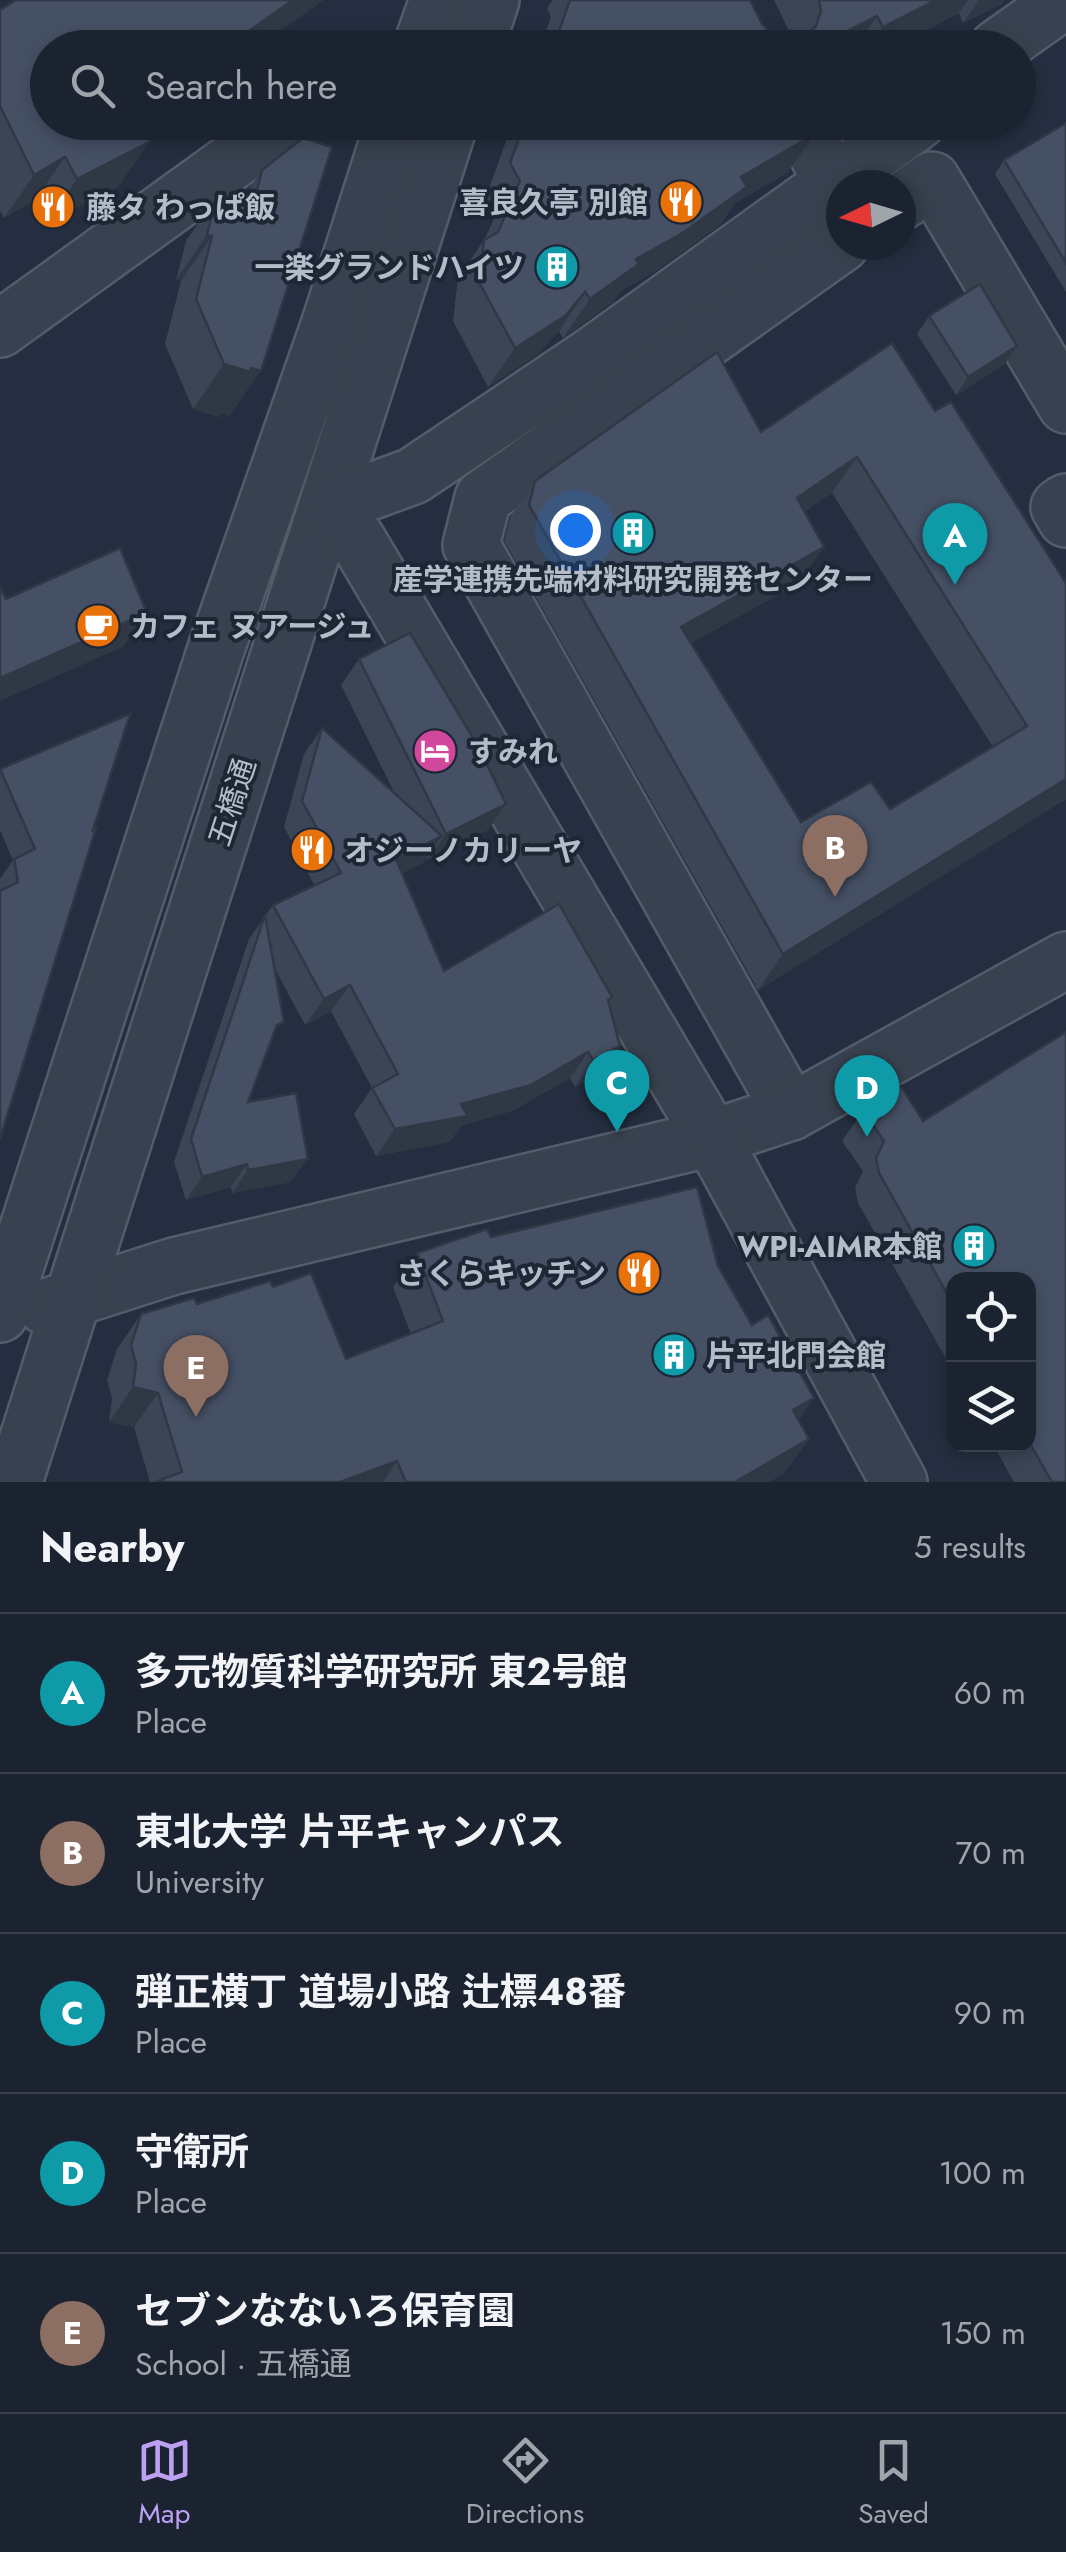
<!DOCTYPE html>
<html lang="en">
<head>
<meta charset="utf-8">
<style>
	:root { --surface:#1b2230; --page:#242a38; --text:#f1f3f6; --muted:#a0a4ab; --line:#393f4c; --accent:#bca0f2 }
	body { margin:0; font-family:Jost,"Noto Sans JP",sans-serif; background:var(--page); color:var(--text) }
	.controls { position:absolute; right:30px; bottom:30px; display:grid; overflow:hidden; border-radius:20px; box-shadow:0 5px 15px #0003 }
	.controls button { width:90px; height:90px; display:grid; place-items:center; padding:0; border:0; border-bottom:2px solid var(--line); background:var(--surface); color:var(--text); font:50px sans-serif }
	.compass { position:absolute; left:826px; top:170px; width:90px; height:90px; border-radius:50%; background:var(--surface); box-shadow:0 5px 15px #0003; rotate:265deg }
	.you { position:absolute; left:575px; top:530px; width:35px; height:35px; margin:-25px; border:8px solid #fff; border-radius:50%; background:#1a73e8; box-shadow:0 0 0 15px #1a73e833 }
	.badge { display:grid; place-items:center; width:65px; height:65px; border-radius:50%; background:var(--accent); color:#fff; font-size:32px; font-weight:700 }
	.pin { position:absolute; translate:-50% -82px; filter:drop-shadow(0 2px 5px #0008) }
	.pin::after { content:''; position:absolute; top:52px; width:35px; height:30px; background:inherit; clip-path:polygon(0 0,100% 0,50% 100%) }
	.list { margin:0; padding:0; list-style:none }
	h2 { display:flex; justify-content:space-between; align-items:center; height:130px; margin:0; padding:0 40px; font-size:42px }
	h2 small { font-size:32px; font-weight:400; color:var(--muted) }
	.list li { display:grid; grid-template-columns:65px 1fr auto; gap:30px; align-items:center; box-sizing:border-box; height:160px; padding:0 40px; border-top:2px solid var(--line) }
	.list b { display:block; font-size:38px; white-space:nowrap }
	.list p { margin:0; font-size:32px; white-space:nowrap; color:var(--muted) }
	.list em { font-size:32px; font-style:normal; color:var(--muted) }
	.icon { flex:none; width:55px; height:55px; fill:none; stroke:currentColor; stroke-width:2; stroke-linecap:round; stroke-linejoin:round }
	.map { position:relative; flex:none; width:1066px; height:1482px; overflow:hidden }
	.search { position:absolute; background:var(--surface); box-shadow:0 5px 15px #0003; left:30px; right:30px; top:30px; height:110px; display:flex; align-items:center; gap:25px; box-sizing:border-box; padding:0 35px; border-radius:55px; color:var(--muted); font-size:38px }
	.sheet { height:930px; background:var(--surface) }
	nav { display:flex; justify-content:space-around; align-items:center; box-sizing:border-box; height:140px; border-top:2px solid var(--line); background:var(--surface); font-size:28px; color:var(--muted) }
	nav a { display:grid; justify-items:center; gap:5px }
	nav .on { color:var(--accent) }
	.map>svg:first-child { display:block }
</style>
</head>
<body>
<div class="map">
<svg width="1066" height="1482" viewBox="0 0 1066 1482">
	<rect width="100%" height="100%" fill="#242e40"/>
	<g fill="none" stroke-linecap="round" stroke-linejoin="round">
		<defs>
			<g id="minor">
				<polyline points="421,48 438,0"/>
				<polyline points="475,48 491,0"/>
				<polyline points="997,48 1065,0"/>
				<polyline points="801,122 833,185"/>
				<polyline points="901,202 932,180 1066,405"/>
				<polyline points="0,329 287,122"/>
				<polyline points="1066,502 1059,507 1066,519"/>
				<polyline points="791,1112 471,545 483,498 841,244"/>
				<polyline points="46,1307 174,1266 712,1138 791,1112 1066,960"/>
				<polyline points="0,1314 216,649 331,320 394,122"/>
				<polyline points="14,1482 450,122"/>
				<polyline points="899,1482 712,1138 358,541 331,501 372,491 413,476 590,357 917,122"/>
			</g>
		</defs>
		<use href="#minor" stroke="#535c6a" stroke-width="60"/>
		<use href="#minor" stroke="#38414f" stroke-width="55"/>
	</g>
	<g fill="#3b4556" fill-rule="evenodd">
		<polygon points="553,0 750,0 762,24 773,36 789,41 792,40 791,35 774,0 1004,0 1001,4 963,23 959,13 892,48 540,48 551,17 547,8"/>
		<polygon points="0,10 142,128 119,186 47,222 35,200 4,218 0,211"/>
		<polygon points="513,122 808,122 788,172 735,203 720,225 654,272 621,291 613,302 563,338 559,331 538,354 488,387 453,321 458,278 484,240 494,219 484,202"/>
		<polygon points="1066,123 1066,292 995,174 1004,160"/>
		<polygon points="262,170 229,416 222,413 219,417 193,409 165,344 181,281 176,280 186,241 217,196 240,202"/>
		<polygon points="929,316 1005,364 956,395 917,334"/>
		<path d="M 892,343 L 1066,799 L 758,990 L 504,541 L 510,517 L 535,481 L 761,432 ZM 832,493 L 993,747 L 890,809 L 801,822 L 691,643 L 799,583 L 805,511 Z"/>
		<polygon points="359,659 506,804 488,830 427,860 426,858 424,862 402,873 444,971 612,997 609,1002 620,1046 602,1072 575,1087 570,1078 512,1111 462,1125 449,1142 376,1156 354,1114 372,1088 331,1011 305,1025 274,967 272,1038 248,1102 291,1182 232,1193 231,1187 186,1200 174,1162 249,939 273,905 315,886 284,827 304,754 322,728 394,792 341,685"/>
		<polygon points="0,770 93,830 0,1139 0,879 13,860 0,830"/>
		<polygon points="1066,1032 1066,1482 1014,1482 993,1444 1028,1444 1028,1280 954,1280 954,1373 858,1203 855,1188 863,1171 842,1141 863,1111 901,1086 923,1121"/>
		<polygon points="491,1237 718,1266 809,1439 784,1473 769,1482 150,1482 134,1427 109,1422 112,1398 107,1380 117,1349 141,1314 273,1287 346,1359 411,1334 393,1287 417,1253"/>
	</g>
	<g fill="#303846">
		<polygon points="293,0 324,0 256,48 225,48"/>
		<polygon points="936,0 968,0 959,13 892,48 869,48 883,27"/>
		<polygon points="979,0 1004,0 1001,4 963,23"/>
		<polygon points="877,16 855,48 814,48"/>
		<polygon points="815,134 788,172 735,203 720,225 654,272 621,291 613,302 563,338 590,299 636,259 741,177"/>
		<polygon points="149,142 119,186 47,222 77,179"/>
		<polygon points="65,157 35,200 4,218 34,175"/>
		<polygon points="207,235 212,236 181,281 176,280"/>
		<polygon points="585,292 559,331 538,354 488,387 515,348"/>
		<polygon points="1017,346 1005,364 956,395 968,377"/>
		<polygon points="224,364 251,368 261,371 229,416 222,413 219,417 193,409"/>
		<polygon points="857,457 832,493 772,533 797,498"/>
		<polygon points="824,547 799,583 656,663 681,627"/>
		<polygon points="147,613 123,647 0,701 0,678"/>
		<polygon points="1066,779 1066,799 758,990 783,954"/>
		<polygon points="506,804 488,830 427,860 446,834"/>
		<polygon points="442,836 424,862 377,885 396,859"/>
		<polygon points="350,985 331,1011 305,1025 324,999"/>
		<polygon points="620,1046 602,1072 575,1087 593,1060"/>
		<polygon points="588,1052 570,1078 512,1111 462,1125 449,1142 376,1156 395,1129"/>
		<polygon points="308,1159 291,1182 232,1193 248,1170"/>
		<polygon points="247,1164 231,1187 186,1200 202,1177"/>
		<polygon points="133,1387 158,1393 134,1427 109,1422"/>
		<polygon points="814,1398 790,1433 793,1410"/>
		<polygon points="809,1439 784,1473 769,1482 735,1482"/>
		<polygon points="397,1461 383,1482 340,1482"/>
	</g>
	<g fill="#455064" stroke="#303846" stroke-width="2.5" fill-rule="evenodd">
		<polygon points="16,0 293,0 225,48 48,48 48,122 139,122 149,142 77,179 65,157 34,175 0,106 0,10"/>
		<polygon points="570,0 750,0 762,24 773,36 789,41 805,37 816,26 821,11 819,0 936,0 883,27 877,16 814,48 553,48"/>
		<polygon points="525,122 808,122 815,134 741,177 747,187 681,234 636,259 639,264 590,299 585,292 565,316 515,348 479,282 484,240 498,232 520,181 510,163"/>
		<polygon points="1066,123 1066,263 1004,160"/>
		<polygon points="303,138 332,147 261,371 251,368 250,372 224,364 196,299 212,236 207,235 217,196 253,206 262,170"/>
		<polygon points="980,284 1017,346 968,377 929,316"/>
		<path d="M 892,343 L 935,411 L 951,402 L 1066,583 L 1066,779 L 783,954 L 529,505 L 535,481 L 717,352 L 761,432 ZM 857,457 L 1027,726 L 890,809 L 871,782 L 801,822 L 681,627 L 824,547 L 797,498 Z"/>
		<polygon points="120,548 147,613 0,678 0,587 6,599"/>
		<polygon points="410,633 479,748 506,804 446,834 359,659"/>
		<polygon points="130,714 93,830 96,828 0,1139 0,891 18,882 14,859 35,849 0,769"/>
		<polygon points="322,728 442,836 396,859 444,971 559,904 612,997 608,1000 620,1046 593,1060 588,1052 531,1085 461,1104 468,1116 395,1129 372,1088 398,1074 350,985 324,999 273,905 341,873 302,801"/>
		<polygon points="265,915 284,1022 277,1025 248,1102 296,1093 308,1159 248,1170 247,1164 202,1177 191,1139"/>
		<polygon points="1066,1032 1066,1482 1052,1482 1028,1440 1028,1280 954,1280 954,1306 879,1173 876,1158 884,1141 863,1111 901,1086 923,1121"/>
		<polygon points="697,1187 718,1266 752,1325 768,1315 814,1398 793,1410 809,1439 735,1482 406,1482 397,1461 340,1482 155,1482 182,1472 158,1393 133,1387 136,1364 131,1345 141,1314 194,1298 197,1304 270,1281 273,1287 311,1273 346,1359 443,1321 417,1253 487,1229 491,1237"/>
	</g>
	<defs>
		<symbol id="restaurant-disc" viewBox="-11 -11 22 22"><circle r="9.5" fill="#e8710a" stroke="#1d2635"/><path d="M-5-6h1v4h1v-4h1v4h1v-4h1v5L-1.5 .5V6h-2V.5L-5-1ZM5-6V6H3V1.5H1.5Q1.5-4 5-6Z" fill="#fff"/></symbol>
		<symbol id="building-disc" viewBox="-11 -11 22 22"><circle r="9.5" fill="#0f9aa8" stroke="#1d2635"/><path d="M-4-6H4V6H1V3H-1V6H-4ZM-2.5-4.3h1.7v1.8h-1.7ZM.8-4.3h1.7v1.8H.8ZM-2.5-1h1.7V.8h-1.7ZM.8-1h1.7V.8H.8Z" fill="#fff"/></symbol>
		<symbol id="cafe-disc" viewBox="-11 -11 22 22"><circle r="9.5" fill="#e8710a" stroke="#1d2635"/><path d="M-5.5-4.5H6V0H3Q3 3.5 0 3.5H-2.5Q-5.5 3.5-5.5 0ZM3-3.2v2h1.7v-2ZM-6 4.5H4V6H-6Z" fill="#fff"/></symbol>
		<symbol id="hotel-disc" viewBox="-11 -11 22 22"><circle r="9.5" fill="#d1479c" stroke="#1d2635"/><path d="M-6-4.5h1.5V1H6V5H4.5V3h-9V5H-6ZM-4 0a1.8 1.8 0 1 1 3.6 0ZM.5 0V-2.5h3Q6-2.5 6 0Z" fill="#fff"/></symbol>
	</defs>
	<g fill-rule="evenodd">
		<use href="#restaurant-disc" x="656" y="177" width="50" height="50"/>
		<use href="#restaurant-disc" x="28" y="182" width="50" height="50"/>
		<use href="#building-disc" x="532" y="242" width="50" height="50"/>
		<use href="#building-disc" x="608" y="508" width="50" height="50"/>
		<use href="#cafe-disc" x="73" y="601" width="50" height="50"/>
		<use href="#hotel-disc" x="410" y="726" width="50" height="50"/>
		<use href="#restaurant-disc" x="287" y="825" width="50" height="50"/>
		<use href="#building-disc" x="949" y="1221" width="50" height="50"/>
		<use href="#restaurant-disc" x="614" y="1248" width="50" height="50"/>
		<use href="#building-disc" x="649" y="1330" width="50" height="50"/>
	</g>
	<g text-anchor="middle" dominant-baseline="central" stroke-width="8" stroke-linejoin="round" paint-order="stroke">
		<g font-size="30" font-weight="bold" fill="#b4bcca" stroke="#1d2635" text-anchor="start">
			<text x="648" y="202" text-anchor="end">喜良久亭 別館</text>
			<text x="86" y="207">藤タ わっぱ飯</text>
			<text x="524" y="267" text-anchor="end">一楽グランドハイツ</text>
			<text x="633" y="579" text-anchor="middle">産学連携先端材料研究開発センター</text>
			<text x="130" y="626">カフェ ヌアージュ</text>
			<text x="468" y="751">すみれ</text>
			<text x="344" y="850">オジーノカリーヤ</text>
			<text x="942" y="1246" text-anchor="end">WPI-AIMR本館</text>
			<text x="606" y="1273" text-anchor="end">さくらキッチン</text>
			<text x="706" y="1355">片平北門会館</text>
		</g>
		<g font-size="30" fill="#b4bcca" stroke="#1d2635">
			<text transform="translate(232 802) rotate(-72)">五橋通</text>
		</g>
	</g>
</svg>
<div class="controls">
<button><svg class="icon" aria-label="locate" viewBox="0 0 24 24"><circle cx="12" cy="12" r="6"/><path d="M12 2v4M12 18v4M2 12h4M18 12h4"/></svg></button>
<button><svg class="icon" aria-label="layers" viewBox="0 0 24 24"><path d="M12 4l9 5-9 5-9-5zM3 14l9 5 9-5"/></svg></button>
</div>
<svg class="compass" viewBox="-18 -18 36 36"><path d="M0-13l5 13h-10z" fill="#e53935"/><path d="M0 13l5-13h-10z" fill="#a0a4ab"/></svg>
<div class="you"></div>
<div class="pin badge" style="left:955px;top:585px;background:#0f9aa8">A</div>
<div class="pin badge" style="left:835px;top:897px;background:#8d6e63">B</div>
<div class="pin badge" style="left:617px;top:1132px;background:#0f9aa8">C</div>
<div class="pin badge" style="left:867px;top:1137px;background:#0f9aa8">D</div>
<div class="pin badge" style="left:196px;top:1417px;background:#8d6e63">E</div>
<div class="search"><svg class="icon" aria-label="search" viewBox="0 0 24 24"><circle cx="10" cy="10" r="6"/><path d="M15 15l6 6"/></svg>Search here</div>
</div>
<section class="sheet">
<h2>Nearby<small>5 results</small></h2>
<ul class="list">
<li><span class="badge" style="background:#0f9aa8">A</span><div><b>多元物質科学研究所 東2号館</b><p>Place</p></div><em>60 m</em></li>
<li><span class="badge" style="background:#8d6e63">B</span><div><b>東北大学 片平キャンパス</b><p>University</p></div><em>70 m</em></li>
<li><span class="badge" style="background:#0f9aa8">C</span><div><b>弾正横丁 道場小路 辻標48番</b><p>Place</p></div><em>90 m</em></li>
<li><span class="badge" style="background:#0f9aa8">D</span><div><b>守衛所</b><p>Place</p></div><em>100 m</em></li>
<li><span class="badge" style="background:#8d6e63">E</span><div><b>セブンなないろ保育園</b><p>School · 五橋通</p></div><em>150 m</em></li>
</ul>
</section>
<nav>
<a class="on"><svg class="icon" aria-label="map" viewBox="0 0 24 24"><path d="M3 6l6-2 6 2 6-2v14l-6 2-6-2-6 2zM9 4v14M15 6v14"/></svg>Map</a>
<a><svg class="icon" aria-label="directions" viewBox="0 0 24 24"><path d="M12 3l9 9-9 9-9-9zM9 14v-3h6M13 9l2 2-2 2"/></svg>Directions</a>
<a><svg class="icon" aria-label="saved" viewBox="0 0 24 24"><path d="M7 4h10v16l-5-4-5 4z"/></svg>Saved</a>
</nav>
</body>
</html>
